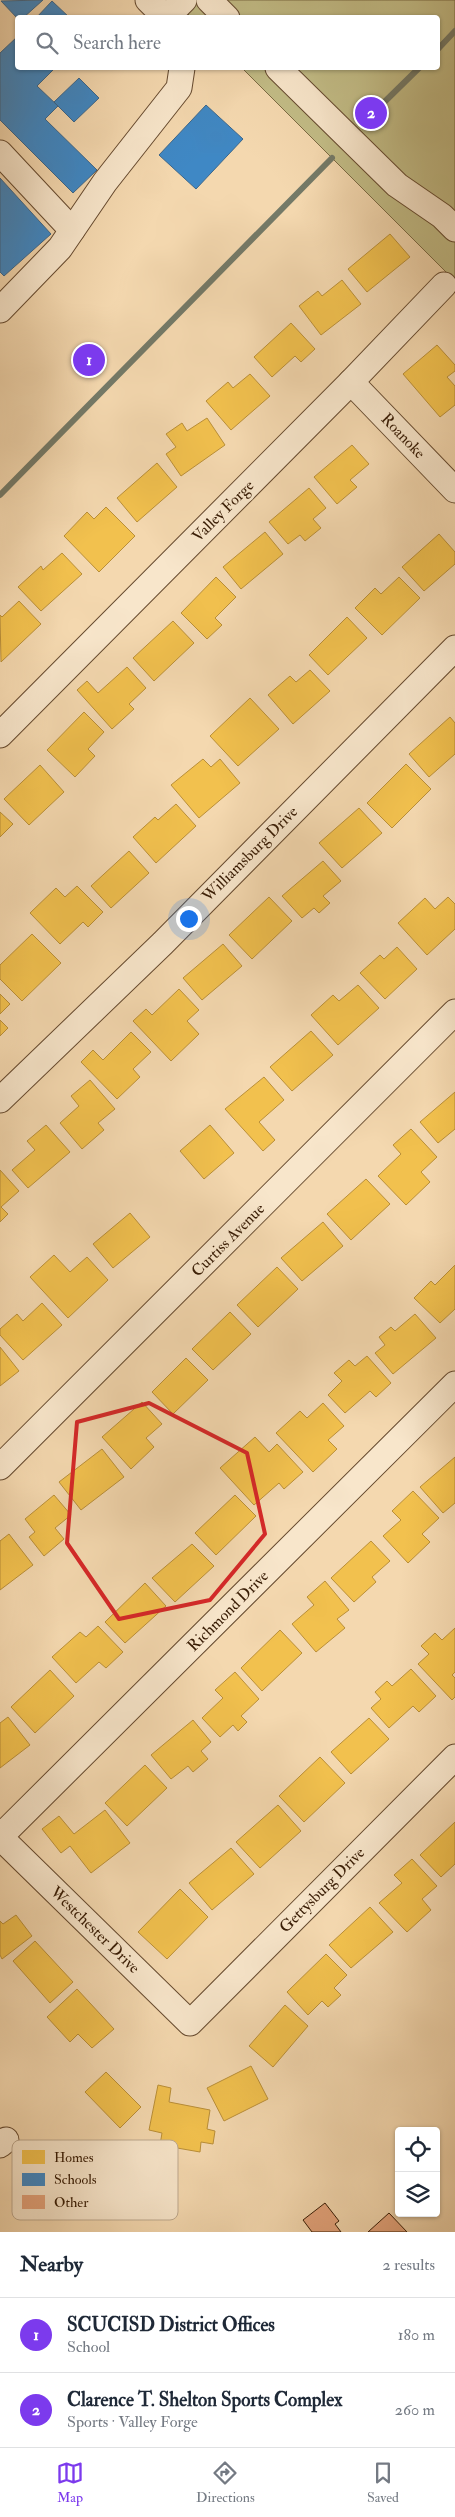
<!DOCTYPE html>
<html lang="en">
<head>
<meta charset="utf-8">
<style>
	:root { --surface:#fff; --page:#f6f6f7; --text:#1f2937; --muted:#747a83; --line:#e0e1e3; --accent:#7c3aed }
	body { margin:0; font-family:"IM FELL Double Pica",serif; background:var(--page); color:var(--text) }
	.controls { position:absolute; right:15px; bottom:15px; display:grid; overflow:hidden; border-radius:5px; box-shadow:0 1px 4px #0004 }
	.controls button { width:45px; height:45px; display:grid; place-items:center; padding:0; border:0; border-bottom:1px solid var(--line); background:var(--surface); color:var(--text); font:25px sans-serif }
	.you { position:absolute; left:188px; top:918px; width:18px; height:18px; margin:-12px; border:4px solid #fff; border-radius:50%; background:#1a73e8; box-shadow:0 0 0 8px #1a73e833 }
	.badge { display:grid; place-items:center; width:32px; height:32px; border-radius:50%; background:var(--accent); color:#fff; font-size:16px; font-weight:700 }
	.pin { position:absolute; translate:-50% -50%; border:2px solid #fff; box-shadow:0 1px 5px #0006 }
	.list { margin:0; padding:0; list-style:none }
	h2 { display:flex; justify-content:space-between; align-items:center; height:65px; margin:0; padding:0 20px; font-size:21px }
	h2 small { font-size:16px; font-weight:400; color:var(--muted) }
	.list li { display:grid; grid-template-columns:32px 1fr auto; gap:15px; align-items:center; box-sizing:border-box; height:75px; padding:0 20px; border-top:1px solid var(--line) }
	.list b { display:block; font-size:19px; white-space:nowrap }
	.list p { margin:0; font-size:16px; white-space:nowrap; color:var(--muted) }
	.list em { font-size:16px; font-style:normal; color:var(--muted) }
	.icon { flex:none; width:28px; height:28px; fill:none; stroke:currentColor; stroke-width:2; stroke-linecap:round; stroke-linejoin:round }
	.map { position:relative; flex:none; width:455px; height:2232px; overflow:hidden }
	.search { position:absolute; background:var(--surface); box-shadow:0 1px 4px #0004; left:15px; right:15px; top:15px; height:55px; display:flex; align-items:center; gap:12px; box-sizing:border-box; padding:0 18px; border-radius:5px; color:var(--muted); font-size:19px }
	.sheet { height:215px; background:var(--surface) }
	nav { display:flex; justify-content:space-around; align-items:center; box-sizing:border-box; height:70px; border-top:1px solid var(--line); background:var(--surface); font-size:14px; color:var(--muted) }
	nav a { display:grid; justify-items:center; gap:2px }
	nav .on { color:var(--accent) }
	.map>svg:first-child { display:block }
</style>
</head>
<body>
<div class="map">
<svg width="455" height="2232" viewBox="0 0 455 2232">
	<rect width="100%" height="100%" fill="#f4d8af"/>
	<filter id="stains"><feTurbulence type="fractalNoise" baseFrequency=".004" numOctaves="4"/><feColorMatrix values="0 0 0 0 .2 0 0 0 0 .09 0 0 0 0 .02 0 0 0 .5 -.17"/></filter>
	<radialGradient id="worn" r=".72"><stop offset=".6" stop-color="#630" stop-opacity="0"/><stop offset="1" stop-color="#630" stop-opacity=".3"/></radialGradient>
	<polygon fill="#c2bc86" stroke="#7c6c45" points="174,0 455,0 455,281 242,68 438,68 438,18 191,17"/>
	<g fill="#f2c14e" stroke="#ba8f38">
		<polygon points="390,234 410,257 367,292 348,269"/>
		<polygon points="342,280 361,304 321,335 299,306 318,291 322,296"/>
		<polygon points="291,323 315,349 301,362 295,356 272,377 254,357"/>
		<polygon points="437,345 455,365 455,371 447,377 455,386 455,405 440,417 403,374"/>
		<polygon points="250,374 270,396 231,430 206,401 228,382 233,388"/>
		<polygon points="207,418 225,445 181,476 166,454 176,447 166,434 182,423 187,431"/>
		<polygon points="352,445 369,464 350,480 357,487 337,504 314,477"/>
		<polygon points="157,463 177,487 137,522 117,498"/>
		<polygon points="309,488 326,508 313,519 321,528 305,541 300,535 288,544 269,522"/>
		<polygon points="106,507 135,536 99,572 64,536 87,512 94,519"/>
		<polygon points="265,532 283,554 241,589 223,567"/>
		<polygon points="439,534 455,552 455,564 424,591 402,567"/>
		<polygon points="62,553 82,574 41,611 18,587 41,566 43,570"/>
		<polygon points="216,577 236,597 215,618 222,625 207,639 181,613"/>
		<polygon points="399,577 420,598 382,635 355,608 375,588 381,594"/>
		<polygon points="19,601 41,624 1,662 0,615 2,617"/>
		<polygon points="347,617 367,638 328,675 309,655"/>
		<polygon points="173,621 194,643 154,681 133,658"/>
		<polygon points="127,667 146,688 129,704 134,709 112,729 77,690 87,681 98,693"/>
		<polygon points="310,670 330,691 293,724 268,695 290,676 296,682"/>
		<polygon points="250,698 279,729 238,766 210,736"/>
		<polygon points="84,712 104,732 88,749 95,756 75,777 47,750"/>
		<polygon points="450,717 455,723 455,754 429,777 409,754"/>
		<polygon points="203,759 211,767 220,759 240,783 199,818 171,785"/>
		<polygon points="406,764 431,789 392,828 367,803"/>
		<polygon points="40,765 64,792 29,825 4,799"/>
		<polygon points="176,804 196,826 156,863 133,837 155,817 158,820"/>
		<polygon points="359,808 382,833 342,868 319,843"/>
		<polygon points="0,812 13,824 0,837"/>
		<polygon points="129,851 149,873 111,908 91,886"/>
		<polygon points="323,861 341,881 323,896 330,903 319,913 314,908 302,918 282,896"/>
		<polygon points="77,886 103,912 88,927 83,922 60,944 30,913 56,888 65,897"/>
		<polygon points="269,897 292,921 252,959 229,935"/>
		<polygon points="448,897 455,904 455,929 427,955 398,923 425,898 435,909"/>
		<polygon points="32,934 61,963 22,1001 0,979 0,965"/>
		<polygon points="223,944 242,966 202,1000 183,978"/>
		<polygon points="397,947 417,969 385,999 360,973 380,955 384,959"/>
		<polygon points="358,985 379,1008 338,1045 311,1015 333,995 339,1001"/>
		<polygon points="179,989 199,1010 187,1021 199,1034 171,1061 133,1021 146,1009 152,1015"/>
		<polygon points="0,994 10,1004 0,1014"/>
		<polygon points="0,1020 8,1028 0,1036"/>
		<polygon points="311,1031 333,1055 292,1091 270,1067"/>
		<polygon points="131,1032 151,1052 133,1069 140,1077 117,1099 81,1062 93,1050 103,1060"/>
		<polygon points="264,1077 284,1100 259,1122 275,1140 263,1151 225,1109"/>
		<polygon points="90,1080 115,1109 98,1123 104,1130 82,1149 60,1123 79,1106 71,1096"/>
		<polygon points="455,1092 455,1129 438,1143 420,1122"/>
		<polygon points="46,1125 70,1152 28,1188 12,1170 35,1150 27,1141"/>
		<polygon points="210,1125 234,1153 204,1179 180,1151"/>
		<polygon points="411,1129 437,1157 421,1172 430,1182 406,1205 378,1176 401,1154 393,1145"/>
		<polygon points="0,1170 19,1191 1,1207 8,1214 0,1222"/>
		<polygon points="366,1179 390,1204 351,1240 327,1214"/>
		<polygon points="130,1213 150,1237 113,1268 93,1244"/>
		<polygon points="323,1222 343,1246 302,1281 281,1258"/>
		<polygon points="54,1255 70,1272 87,1257 108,1280 68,1318 30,1277"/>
		<polygon points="455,1265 455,1309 440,1323 414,1298 431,1281 435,1285"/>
		<polygon points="277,1267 298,1289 258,1327 237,1305"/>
		<polygon points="42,1303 62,1325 23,1360 0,1335 0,1329 17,1314 23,1321"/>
		<polygon points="230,1312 251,1334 213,1370 192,1349"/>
		<polygon points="415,1314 436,1338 393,1374 375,1353 385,1345 379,1337 391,1327 395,1331"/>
		<polygon points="0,1347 19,1371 0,1386"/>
		<polygon points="367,1356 391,1383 376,1397 370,1391 345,1413 328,1395 342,1381 334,1373 349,1360 355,1366"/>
		<polygon points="186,1358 208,1380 173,1414 152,1392"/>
		<polygon points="142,1402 162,1424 146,1438 154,1447 131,1469 102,1437"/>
		<polygon points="323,1403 344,1426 328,1440 337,1449 313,1472 276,1433 300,1411 307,1418"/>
		<polygon points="255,1437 269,1452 277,1444 303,1472 284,1489 279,1483 254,1505 220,1468"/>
		<polygon points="102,1449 124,1477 81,1510 59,1482"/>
		<polygon points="455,1457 455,1503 443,1513 420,1487"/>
		<polygon points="413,1491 439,1518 422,1534 430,1542 408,1563 383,1536 401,1520 392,1511"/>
		<polygon points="54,1495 71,1515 55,1528 64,1539 44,1556 29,1537 35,1532 25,1519"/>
		<polygon points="235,1495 256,1516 216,1555 195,1533"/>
		<polygon points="9,1534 33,1565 0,1590 0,1541"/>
		<polygon points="371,1541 390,1561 372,1577 376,1582 354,1602 331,1578"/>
		<polygon points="192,1544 214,1566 175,1602 152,1578"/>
		<polygon points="325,1581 349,1610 337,1619 345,1628 316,1652 292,1624 314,1605 307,1597"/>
		<polygon points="145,1583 166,1606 125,1643 105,1622"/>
		<polygon points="98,1626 123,1652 106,1668 99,1662 76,1683 52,1657 80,1632 86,1637"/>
		<polygon points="455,1628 455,1672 452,1675 455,1678 455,1697 452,1700 418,1664 429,1654 421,1646 435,1633 442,1640"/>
		<polygon points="280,1630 302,1653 262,1691 241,1668"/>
		<polygon points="411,1669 436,1696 419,1712 413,1706 389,1728 371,1708 381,1699 375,1692 387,1681 392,1686"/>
		<polygon points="50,1670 74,1696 35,1733 11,1707"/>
		<polygon points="235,1672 259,1699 241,1716 247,1722 238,1731 233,1725 220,1737 202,1718 223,1698 215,1690"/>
		<polygon points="8,1717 30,1745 0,1768 0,1723"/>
		<polygon points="369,1718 389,1739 351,1774 331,1752"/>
		<polygon points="193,1720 211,1742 201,1751 208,1759 193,1772 188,1766 171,1779 151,1755"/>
		<polygon points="320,1757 345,1783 304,1822 279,1796"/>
		<polygon points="145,1765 167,1788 127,1826 105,1803"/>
		<polygon points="278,1805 301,1831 260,1868 236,1842"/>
		<polygon points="105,1810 130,1843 91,1873 70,1846 61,1853 42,1829 59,1816 74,1834"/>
		<polygon points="455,1822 455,1864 441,1877 420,1855"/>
		<polygon points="231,1848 254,1874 212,1910 189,1883"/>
		<polygon points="412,1859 437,1886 422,1899 431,1910 407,1932 379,1903 402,1883 394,1875"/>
		<polygon points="180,1889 208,1917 167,1959 138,1932"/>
		<polygon points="370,1907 393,1932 351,1968 329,1945"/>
		<polygon points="16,1915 32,1936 2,1959 0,1955 0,1921 3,1924"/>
		<polygon points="35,1941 73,1982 50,2003 13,1961"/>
		<polygon points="326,1954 347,1975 334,1988 341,1995 328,2007 322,2001 308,2015 287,1992"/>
		<polygon points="77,1989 114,2029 92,2048 78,2034 70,2042 47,2017"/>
		<polygon points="285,2005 308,2026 273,2067 249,2046"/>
		<polygon points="251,2066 268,2099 224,2121 207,2088"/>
		<polygon points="106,2072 141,2107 120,2128 85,2092"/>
		<polygon points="158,2085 171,2088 169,2102 210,2110 207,2129 215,2131 213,2144 201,2142 200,2152 160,2145 162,2133 149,2130"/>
	</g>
	<g fill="#3f88c5" stroke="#3d678b">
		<polygon points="43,0 23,18 18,19 1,1"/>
		<polygon points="52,1 70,18 36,18"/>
		<polygon points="18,36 18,68 55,68 37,86 58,106 45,119 97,170 73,193 0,120 0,53"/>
		<polygon points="79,78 99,98 74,122 54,102"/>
		<polygon points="206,105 243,139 196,189 159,155"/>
		<polygon points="0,178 51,234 4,276 0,272"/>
	</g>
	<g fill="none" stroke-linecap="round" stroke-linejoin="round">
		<g stroke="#747a68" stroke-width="6">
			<polyline points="438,49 455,31"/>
			<polyline points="365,121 419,68"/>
			<polyline points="0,495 332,158"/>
		</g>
	</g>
	<g fill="#e4a37b" stroke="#371b04">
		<polygon points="325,2203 339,2221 335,2224 341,2232 312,2232 303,2220"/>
		<polygon points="389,2213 407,2232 368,2232"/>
	</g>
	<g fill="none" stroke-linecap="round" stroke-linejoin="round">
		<defs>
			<g id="minor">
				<polyline points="148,0 166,18"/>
				<polyline points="209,0 227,18"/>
				<polyline points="166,18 184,0"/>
				<polyline points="278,68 397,185 442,216 455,229"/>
				<polyline points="0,153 72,230"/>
				<polyline points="0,310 60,248 105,182 179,88 182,68"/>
				<polyline points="351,382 455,490"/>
				<polyline points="0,735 351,382 444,285"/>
				<polyline points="0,1100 163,943 455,648"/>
				<polyline points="0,1467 455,1012"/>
				<polyline points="0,1837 455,1384"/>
				<polyline points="0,1837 190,2023 455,1757"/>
				<polyline points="0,2145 6,2140"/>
			</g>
		</defs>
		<use href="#minor" stroke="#664a2f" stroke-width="27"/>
		<use href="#minor" stroke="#f8e6cb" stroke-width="25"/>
	</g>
	<path fill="none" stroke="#d62828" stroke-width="4" stroke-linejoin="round" d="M 149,1403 L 247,1453 L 265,1534 L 210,1600 L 119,1619 L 67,1543 L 77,1422 Z"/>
	<g text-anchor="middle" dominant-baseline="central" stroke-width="5" stroke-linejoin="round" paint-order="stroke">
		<g font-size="16" fill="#371b04" stroke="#f8e6cb">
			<text transform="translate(403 436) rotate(46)">Roanoke</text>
			<text transform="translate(223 511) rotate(-45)">Valley Forge</text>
			<text transform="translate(250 854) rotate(-45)">Williamsburg Drive</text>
			<text transform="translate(228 1240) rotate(-45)">Curtiss Avenue</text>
			<text transform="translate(228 1611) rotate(-45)">Richmond Drive</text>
			<text transform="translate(322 1890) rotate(-45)">Gettysburg Drive</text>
			<text transform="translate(95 1930) rotate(44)">Westchester Drive</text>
		</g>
	</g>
	<rect x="12" y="2140" width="166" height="80" rx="8" fill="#f8e6cb" stroke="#bea98f" stroke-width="1"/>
	<rect x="22" y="2150" width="23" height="14" fill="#f2c14e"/>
	<rect x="22" y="2173" width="23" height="13" fill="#3f88c5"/>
	<rect x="22" y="2195" width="23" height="14" fill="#e4a37b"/>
	<g font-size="14" fill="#371b04">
		<text x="54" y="2162">Homes</text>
		<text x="54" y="2184">Schools</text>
		<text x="54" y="2207">Other</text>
	</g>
	<rect width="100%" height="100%" filter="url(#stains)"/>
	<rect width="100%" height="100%" fill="url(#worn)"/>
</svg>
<div class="controls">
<button><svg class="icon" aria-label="locate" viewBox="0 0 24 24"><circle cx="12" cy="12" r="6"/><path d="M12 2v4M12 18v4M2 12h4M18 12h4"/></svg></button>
<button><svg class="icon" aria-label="layers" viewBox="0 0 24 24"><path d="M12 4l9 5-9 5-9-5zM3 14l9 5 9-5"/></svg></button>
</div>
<div class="you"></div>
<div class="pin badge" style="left:89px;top:360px">1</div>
<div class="pin badge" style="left:371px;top:113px">2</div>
<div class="search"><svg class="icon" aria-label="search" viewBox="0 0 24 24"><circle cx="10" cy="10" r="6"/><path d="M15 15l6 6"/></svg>Search here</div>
</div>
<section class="sheet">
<h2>Nearby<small>2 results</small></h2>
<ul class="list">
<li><span class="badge">1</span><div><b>SCUCISD District Offices</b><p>School</p></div><em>180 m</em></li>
<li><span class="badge">2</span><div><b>Clarence T. Shelton Sports Complex</b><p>Sports · Valley Forge</p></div><em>260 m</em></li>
</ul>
</section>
<nav>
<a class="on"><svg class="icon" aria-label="map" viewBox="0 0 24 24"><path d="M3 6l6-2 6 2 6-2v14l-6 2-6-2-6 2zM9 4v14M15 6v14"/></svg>Map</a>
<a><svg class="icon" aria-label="directions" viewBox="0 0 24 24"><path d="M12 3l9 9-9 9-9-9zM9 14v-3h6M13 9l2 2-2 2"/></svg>Directions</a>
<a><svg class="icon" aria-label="saved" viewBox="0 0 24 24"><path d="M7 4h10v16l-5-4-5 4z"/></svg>Saved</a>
</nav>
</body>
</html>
